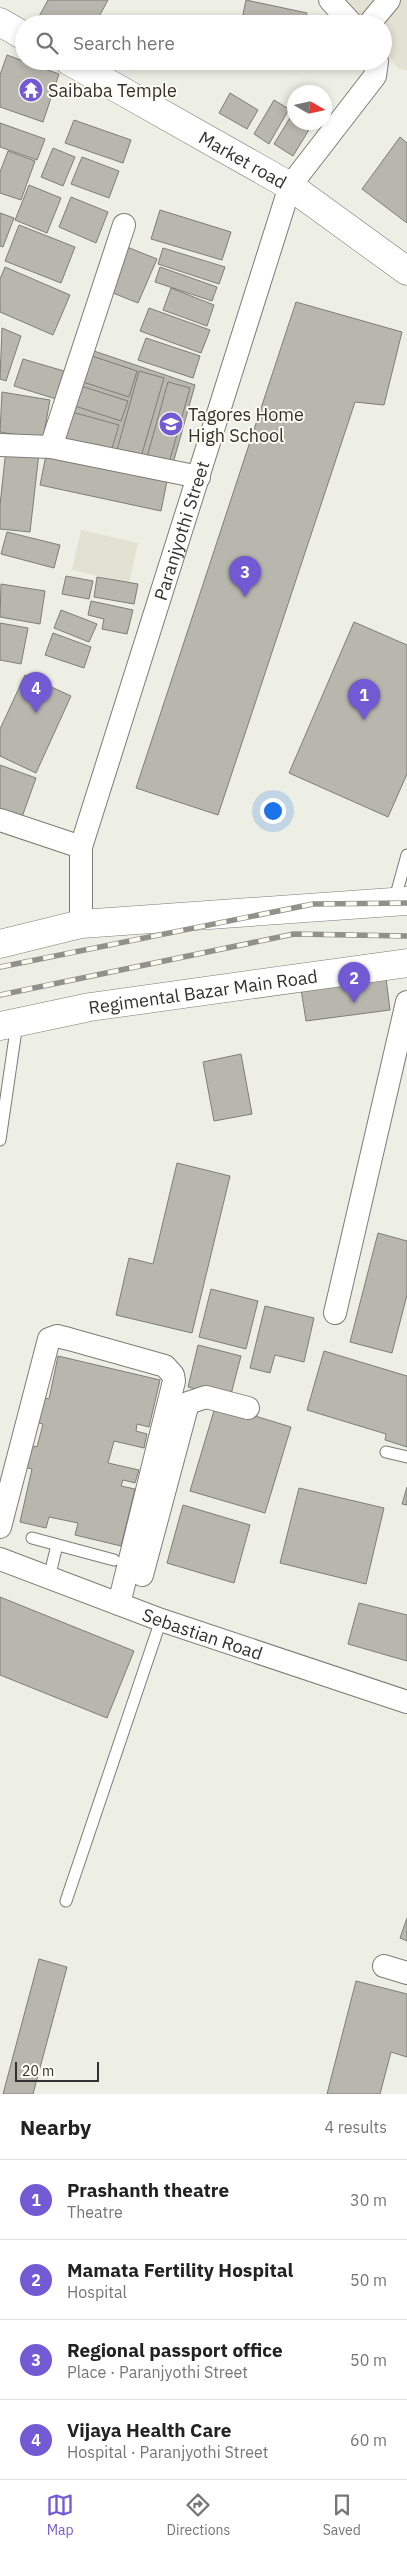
<!DOCTYPE html>
<html lang="en">
<head>
<meta charset="utf-8">
<style>
	:root { --surface:#fff; --page:#f2f2f2; --text:#222; --muted:#767676; --line:#e0e0e0; --accent:#725ad4 }
	body { margin:0; font-family:"IBM Plex Sans",sans-serif; background:var(--page); color:var(--text) }
	.compass { position:absolute; left:287px; top:85px; width:45px; height:45px; border-radius:50%; background:var(--surface); box-shadow:0 2px 8px #0003; rotate:99deg }
	.scale { position:absolute; left:15px; bottom:12px; width:84px; box-sizing:border-box; padding-left:5px; border:2px solid #31312e; border-top:0; font-size:14px; line-height:18px; white-space:nowrap; color:#31312e; -webkit-text-stroke:4px #fbfbf1; paint-order:stroke }
	.you { position:absolute; left:272px; top:810px; width:18px; height:18px; margin:-12px; border:4px solid #fff; border-radius:50%; background:#1a73e8; box-shadow:0 0 0 8px #1a73e833 }
	.badge { display:grid; place-items:center; width:32px; height:32px; border-radius:50%; background:var(--accent); color:#fff; font-size:16px; font-weight:700 }
	.pin { position:absolute; translate:-50% -41px; filter:drop-shadow(0 1px 2px #0008) }
	.pin::after { content:''; position:absolute; top:26px; width:18px; height:15px; background:inherit; clip-path:polygon(0 0,100% 0,50% 100%) }
	.list { margin:0; padding:0; list-style:none }
	h2 { display:flex; justify-content:space-between; align-items:center; height:65px; margin:0; padding:0 20px; font-size:21px }
	h2 small { font-size:16px; font-weight:400; color:var(--muted) }
	.list li { display:grid; grid-template-columns:32px 1fr auto; gap:15px; align-items:center; box-sizing:border-box; height:80px; padding:0 20px; border-top:1px solid var(--line) }
	.list b { display:block; font-size:19px; white-space:nowrap }
	.list p { margin:0; font-size:16px; white-space:nowrap; color:var(--muted) }
	.list em { font-size:16px; font-style:normal; color:var(--muted) }
	.icon { flex:none; width:28px; height:28px; fill:none; stroke:currentColor; stroke-width:2; stroke-linecap:round; stroke-linejoin:round }
	.map { position:relative; flex:none; width:407px; height:2094px; overflow:hidden }
	.search { position:absolute; background:var(--surface); box-shadow:0 2px 8px #0003; left:15px; right:15px; top:15px; height:55px; display:flex; align-items:center; gap:12px; box-sizing:border-box; padding:0 18px; border-radius:28px; color:var(--muted); font-size:19px }
	.sheet { height:385px; background:var(--surface) }
	nav { display:flex; justify-content:space-around; align-items:center; box-sizing:border-box; height:70px; border-top:1px solid var(--line); background:var(--surface); font-size:14px; color:var(--muted) }
	nav a { display:grid; justify-items:center; gap:2px }
	nav .on { color:var(--accent) }
	.map>svg:first-child { display:block }
</style>
</head>
<body>
<div class="map">
<svg width="407" height="2094" viewBox="0 0 407 2094">
	<rect width="100%" height="100%" fill="#edeee4"/>
	<g fill="#e1e2d1">
		<polygon points="347,0 407,0 407,70 399,69 383,48 383,24 365,24"/>
		<polygon points="81,530 138,543 129,583 72,570"/>
	</g>
	<g fill="#b7b7ae" stroke="#7d7e75">
		<polygon points="48,0 108,0 95,24 44,24 37,20"/>
		<polygon points="246,0 307,13 305,24 241,24"/>
		<polygon points="7,55 59,74 43,122 0,107 0,75"/>
		<polygon points="115,61 136,61 130,70"/>
		<polygon points="230,93 258,110 247,129 219,113"/>
		<polygon points="274,100 289,109 269,144 254,134"/>
		<polygon points="291,116 294,118 294,122 301,122 310,128 293,156 274,144"/>
		<polygon points="74,120 131,140 123,163 65,143"/>
		<polygon points="0,123 45,139 37,160 0,147"/>
		<polygon points="400,137 407,143 407,223 362,189"/>
		<polygon points="53,148 75,157 63,186 41,177"/>
		<polygon points="8,151 35,161 21,200 0,193 0,172"/>
		<polygon points="82,157 119,171 109,198 71,184"/>
		<polygon points="29,185 61,198 47,233 15,220"/>
		<polygon points="71,197 108,212 96,243 59,227"/>
		<polygon points="160,210 231,232 222,260 151,239"/>
		<polygon points="0,213 14,218 3,247 0,246"/>
		<polygon points="19,225 75,247 61,283 5,261"/>
		<polygon points="127,247 157,259 138,303 108,291"/>
		<polygon points="163,248 225,267 219,284 158,264"/>
		<polygon points="5,267 70,295 53,335 0,312 0,279"/>
		<polygon points="160,267 217,287 212,301 155,282"/>
		<polygon points="171,288 214,305 207,326 163,310"/>
		<polygon points="296,302 402,332 384,405 355,402 218,815 136,788"/>
		<polygon points="149,308 210,330 201,353 140,331"/>
		<polygon points="2,328 21,336 6,381 0,379"/>
		<polygon points="146,338 200,356 193,378 138,360"/>
		<polygon points="88,349 195,385 172,467 59,444"/>
		<polygon points="92,356 137,371 129,397 83,382"/>
		<polygon points="23,359 64,371 56,399 14,386"/>
		<polygon points="139,371 164,378 141,457 117,450"/>
		<polygon points="168,382 190,388 169,463 147,457"/>
		<polygon points="81,386 128,401 121,421 75,406"/>
		<polygon points="2,392 50,400 43,439 0,432"/>
		<polygon points="68,411 119,425 110,455 60,440"/>
		<polygon points="6,449 39,453 30,532 0,529 0,505"/>
		<polygon points="46,455 167,481 161,511 40,485"/>
		<polygon points="7,532 60,545 54,568 1,554"/>
		<polygon points="66,576 93,581 89,599 62,594"/>
		<polygon points="97,577 138,584 134,604 94,597"/>
		<polygon points="1,584 45,591 40,624 0,617"/>
		<polygon points="91,601 133,610 127,634 102,629 104,619 88,615"/>
		<polygon points="61,610 97,624 89,642 54,628"/>
		<polygon points="354,622 407,645 407,774 388,817 289,773"/>
		<polygon points="0,623 28,628 21,664 0,660"/>
		<polygon points="53,633 91,647 84,668 45,655"/>
		<polygon points="25,675 71,696 36,773 0,756 0,729"/>
		<polygon points="0,765 36,778 22,817 0,809"/>
		<polygon points="386,978 390,1010 306,1021 301,989"/>
		<polygon points="241,1054 252,1114 214,1121 203,1062"/>
		<polygon points="177,1163 230,1176 192,1333 116,1315 129,1258 153,1264"/>
		<polygon points="378,1233 407,1241 407,1295 392,1353 350,1342"/>
		<polygon points="211,1289 258,1301 246,1349 199,1337"/>
		<polygon points="265,1306 314,1318 304,1362 275,1355 270,1373 250,1368"/>
		<polygon points="198,1345 241,1356 230,1398 188,1387"/>
		<polygon points="324,1351 407,1376 407,1447 385,1440 386,1434 307,1410"/>
		<polygon points="58,1356 160,1380 149,1427 137,1424 136,1431 147,1434 144,1448 114,1441 108,1463 139,1470 135,1483 123,1480 121,1486 135,1489 121,1546 75,1535 78,1523 49,1517 46,1528 20,1522 32,1469 17,1465 22,1443 37,1447 43,1424 29,1421 35,1396 49,1399"/>
		<polygon points="216,1404 291,1427 265,1513 190,1491"/>
		<polygon points="407,1487 407,1505 402,1504"/>
		<polygon points="299,1488 384,1508 366,1584 280,1563"/>
		<polygon points="183,1505 250,1525 234,1583 167,1563"/>
		<polygon points="0,1597 134,1651 107,1718 0,1675"/>
		<polygon points="359,1603 407,1615 407,1661 348,1644"/>
		<polygon points="407,1918 407,1941 400,1938"/>
		<polygon points="39,1959 67,1967 33,2094 3,2094"/>
		<polygon points="356,1981 407,1994 407,2057 391,2052 380,2094 327,2094"/>
	</g>
	<g fill="none" stroke-linecap="round" stroke-linejoin="round">
		<defs>
			<g id="lane">
				<polyline points="394,902 407,855"/>
				<polyline points="0,1140 17,1023"/>
				<polyline points="386,1452 407,1457"/>
				<polyline points="32,1538 114,1560"/>
				<polyline points="49,1578 57,1545"/>
				<polyline points="66,1901 161,1620"/>
			</g>
			<g id="street">
				<polyline points="330,0 352,24"/>
				<polyline points="369,24 389,0"/>
				<polyline points="0,445 51,447 199,477"/>
				<polyline points="51,447 124,225"/>
				<polyline points="0,820 81,847"/>
				<path id="s1" d="M 81,924 L 81,847 L 290,186 L 375,76 L 377,61"/>
				<polyline points="335,1313 407,1002"/>
				<polyline points="0,1527 49,1339 57,1336 69,1339 165,1366 173,1375 174,1381 119,1604"/>
				<path id="s2" d="M 0,1559 L 161,1620 L 407,1702"/>
				<polyline points="142,1575 188,1403 206,1397 248,1408"/>
				<polyline points="384,1966 407,1973"/>
			</g>
			<g id="secondary">
				<polyline points="0,22 24,36"/>
				<path id="s3" d="M 69,61 L 290,186 L 407,271"/>
				<polyline points="0,944 81,924 407,901"/>
				<path id="s4" d="M 0,1026 L 90,1007 L 407,963"/>
			</g>
		</defs>
		<use href="#lane" stroke="#7c7d74" stroke-width="13"/>
		<use href="#street" stroke="#7c7d74" stroke-width="24"/>
		<use href="#secondary" stroke="#7c7d74" stroke-width="29"/>
		<use href="#lane" stroke="#fff" stroke-width="11"/>
		<use href="#street" stroke="#fff" stroke-width="22"/>
		<use href="#secondary" stroke="#fff" stroke-width="28"/>
		<defs>
			<g id="rail">
				<polyline points="0,967 313,904 407,903"/>
				<polyline points="0,995 294,934 407,936"/>
			</g>
		</defs>
		<use href="#rail" stroke="#91918b" stroke-width="5.5"/>
		<use href="#rail" stroke="#fbfbf1" stroke-width="4" stroke-dasharray="11" stroke-linecap="butt"/>
	</g>
	<defs>
		<symbol id="temple-disc" viewBox="-11 -11 22 22"><circle r="9.5" fill="#725ad4" stroke="#fbfbf1"/><path d="M0-6L5-2H3V0L6.5 2.5H4V6H1.5V3h-3V6H-4V2.5H-6.5L-3 0V-2H-5Z" fill="#fff"/></symbol>
		<symbol id="school-disc" viewBox="-11 -11 22 22"><circle r="9.5" fill="#725ad4" stroke="#fbfbf1"/><path d="M0-5L7-2L0 1L-7-2ZM-4 1L0 2.5L4 1V4Q0 6-4 4Z" fill="#fff"/></symbol>
	</defs>
	<g fill-rule="evenodd">
		<use href="#temple-disc" x="17" y="76" width="28" height="28"/>
		<use href="#school-disc" x="157" y="410" width="28" height="28"/>
	</g>
	<g text-anchor="middle" dominant-baseline="central" stroke-width="4" stroke-linejoin="round" paint-order="stroke">
		<g font-size="18" fill="#31312e" stroke="#fbfbf1" text-anchor="start">
			<text x="48" y="90">Saibaba Temple</text>
			<text x="188" y="414">Tagores Home<tspan x="188" dy="21">High School</tspan></text>
		</g>
		<g font-size="18" fill="#31312e" stroke="#fbfbf1">
			<text stroke="none"><textPath href="#s3" startOffset="200">Market road</textPath></text>
			<text stroke="none"><textPath href="#s1" startOffset="409">Paranjyothi Street</textPath></text>
			<text stroke="none"><textPath href="#s4" startOffset="206">Regimental Bazar Main Road</textPath></text>
			<text stroke="none"><textPath href="#s2" startOffset="216">Sebastian Road</textPath></text>
		</g>
	</g>
</svg>
<svg class="compass" viewBox="-18 -18 36 36"><path d="M0-13l5 13h-10z" fill="#e53935"/><path d="M0 13l5-13h-10z" fill="#767676"/></svg>
<div class="scale">20 m</div>
<div class="you"></div>
<div class="pin badge" style="left:364px;top:720px">1</div>
<div class="pin badge" style="left:354px;top:1003px">2</div>
<div class="pin badge" style="left:245px;top:597px">3</div>
<div class="pin badge" style="left:36px;top:713px">4</div>
<div class="search"><svg class="icon" aria-label="search" viewBox="0 0 24 24"><circle cx="10" cy="10" r="6"/><path d="M15 15l6 6"/></svg>Search here</div>
</div>
<section class="sheet">
<h2>Nearby<small>4 results</small></h2>
<ul class="list">
<li><span class="badge">1</span><div><b>Prashanth theatre</b><p>Theatre</p></div><em>30 m</em></li>
<li><span class="badge">2</span><div><b>Mamata Fertility Hospital</b><p>Hospital</p></div><em>50 m</em></li>
<li><span class="badge">3</span><div><b>Regional passport office</b><p>Place · Paranjyothi Street</p></div><em>50 m</em></li>
<li><span class="badge">4</span><div><b>Vijaya Health Care</b><p>Hospital · Paranjyothi Street</p></div><em>60 m</em></li>
</ul>
</section>
<nav>
<a class="on"><svg class="icon" aria-label="map" viewBox="0 0 24 24"><path d="M3 6l6-2 6 2 6-2v14l-6 2-6-2-6 2zM9 4v14M15 6v14"/></svg>Map</a>
<a><svg class="icon" aria-label="directions" viewBox="0 0 24 24"><path d="M12 3l9 9-9 9-9-9zM9 14v-3h6M13 9l2 2-2 2"/></svg>Directions</a>
<a><svg class="icon" aria-label="saved" viewBox="0 0 24 24"><path d="M7 4h10v16l-5-4-5 4z"/></svg>Saved</a>
</nav>
</body>
</html>
